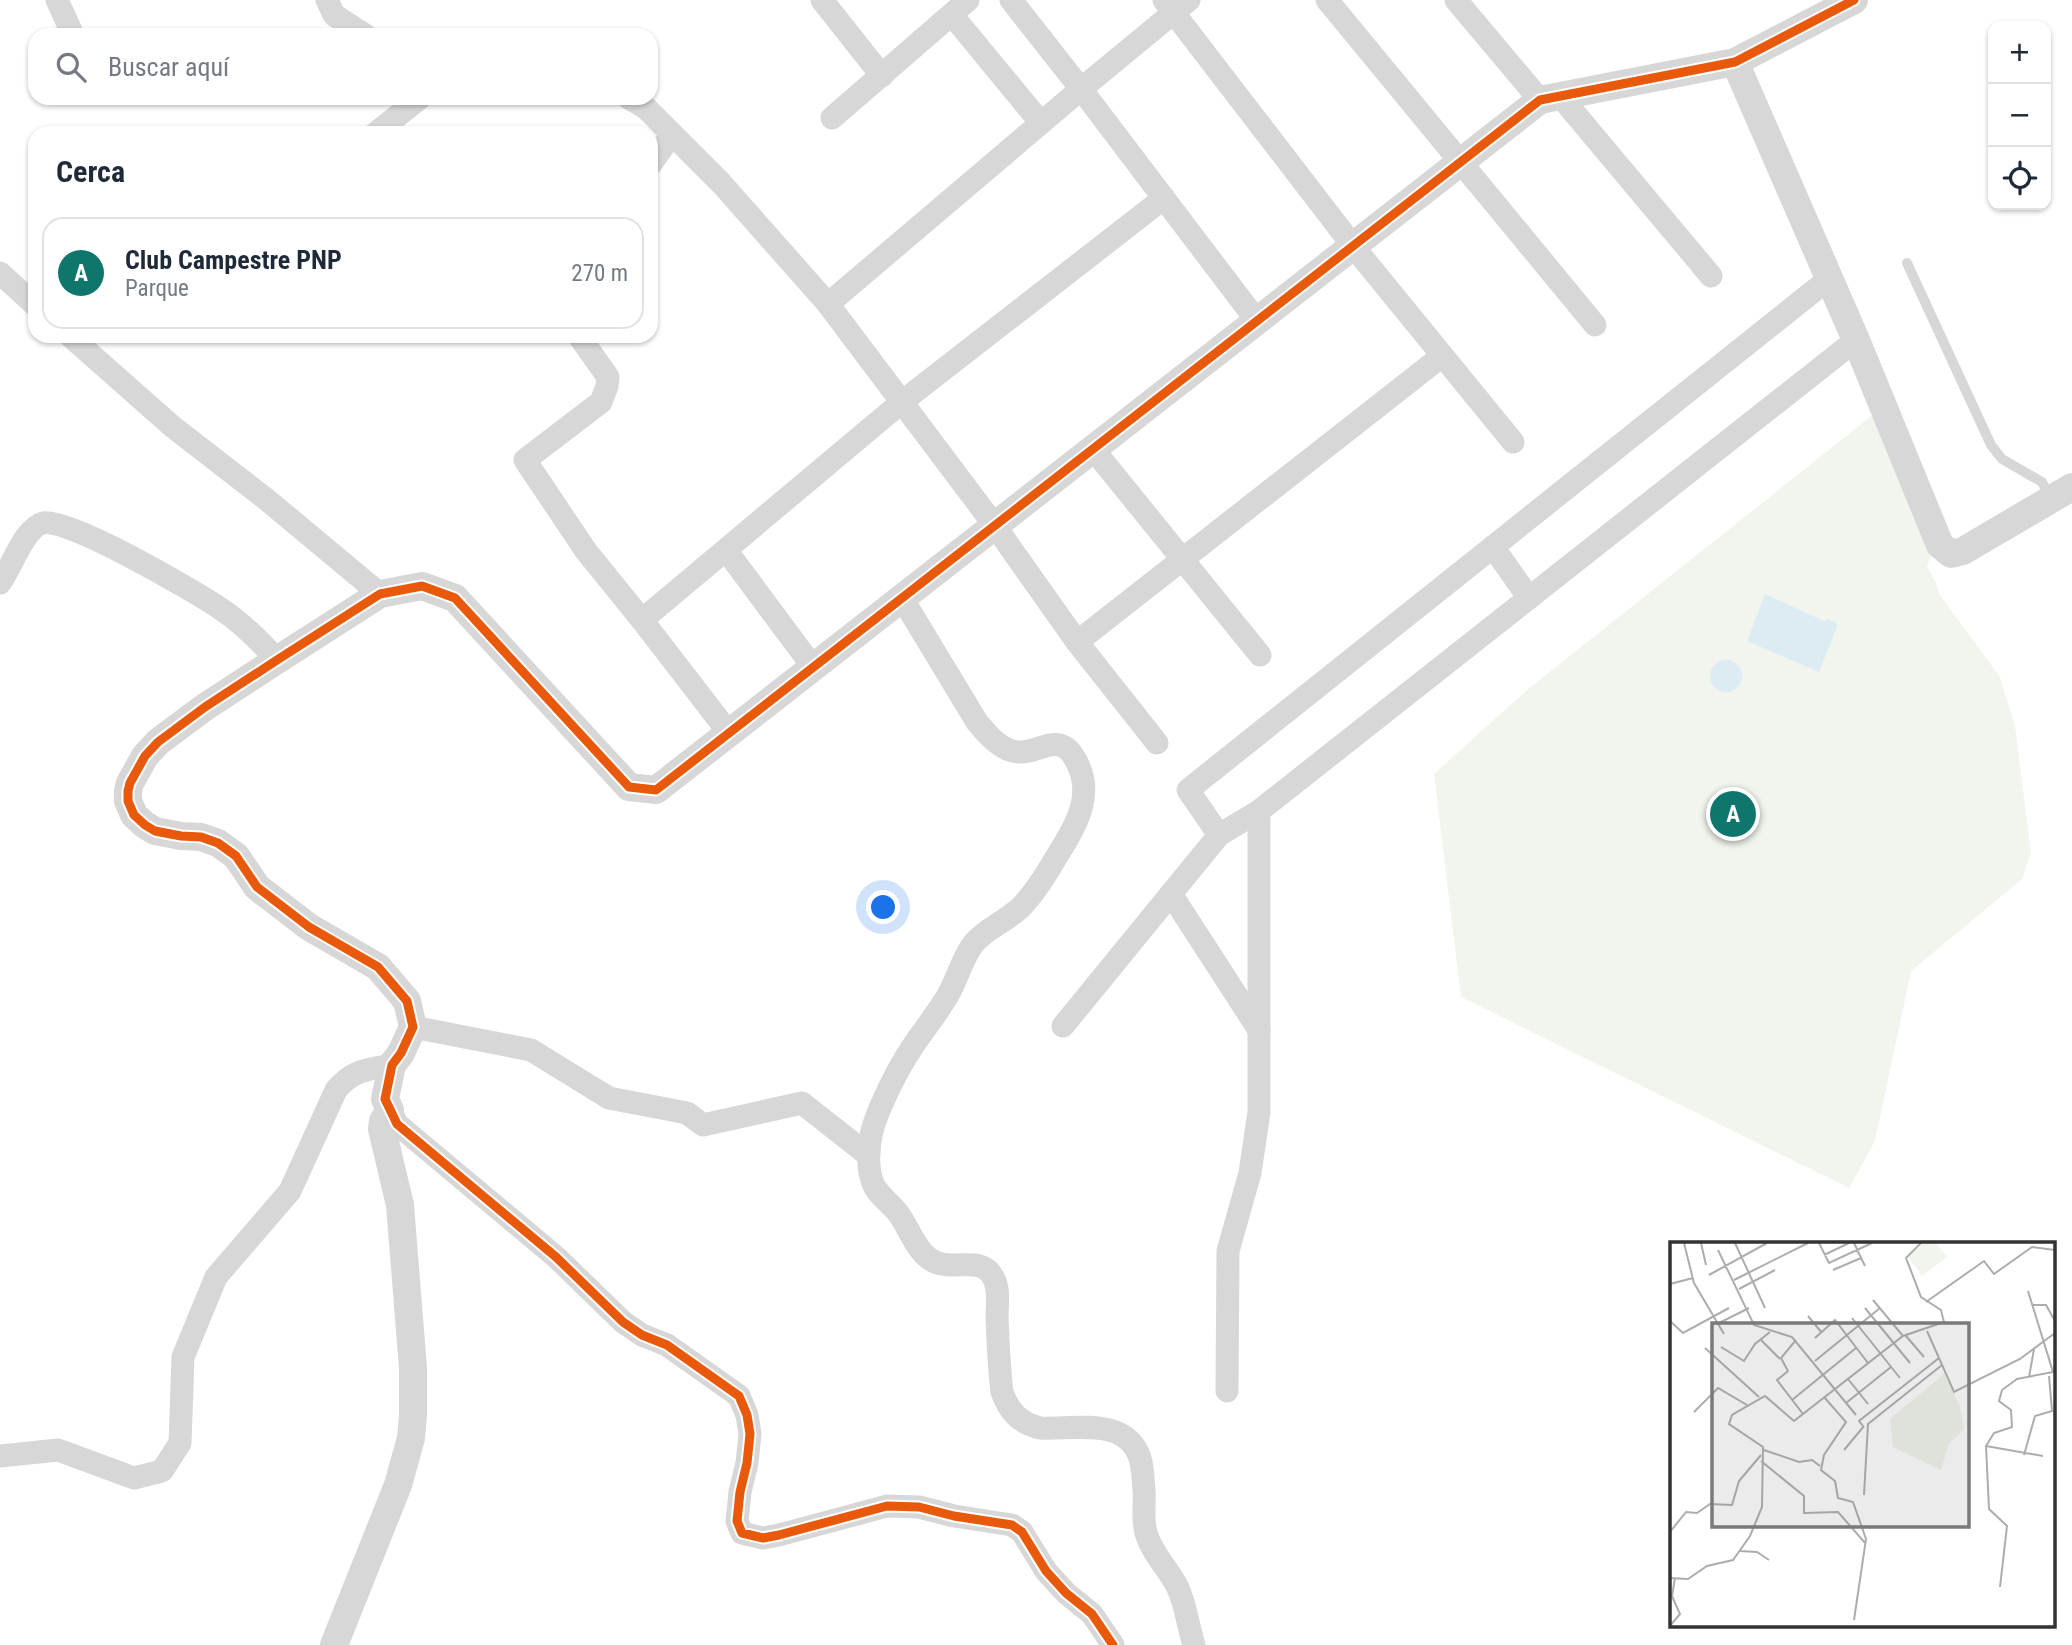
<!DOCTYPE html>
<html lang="es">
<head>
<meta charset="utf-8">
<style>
	:root { --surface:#fff; --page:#f6f6f7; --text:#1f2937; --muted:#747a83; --line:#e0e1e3; --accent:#0f766e }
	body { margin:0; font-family:"Roboto Condensed",sans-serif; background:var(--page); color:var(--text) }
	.controls { position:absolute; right:21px; top:21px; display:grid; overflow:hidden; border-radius:14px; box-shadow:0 2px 5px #0004 }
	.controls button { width:63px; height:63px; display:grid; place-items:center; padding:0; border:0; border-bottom:2px solid var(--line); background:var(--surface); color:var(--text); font:35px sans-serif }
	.you { position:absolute; left:884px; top:908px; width:24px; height:24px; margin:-18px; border:5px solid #fff; border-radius:50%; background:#1a73e8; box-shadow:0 0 0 10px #1a73e833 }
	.badge { display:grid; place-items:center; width:46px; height:46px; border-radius:50%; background:var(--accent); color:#fff; font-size:23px; font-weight:700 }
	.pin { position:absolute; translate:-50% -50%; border:4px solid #fff; box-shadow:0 2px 7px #0006 }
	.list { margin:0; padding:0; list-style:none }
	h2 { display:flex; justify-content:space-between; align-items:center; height:91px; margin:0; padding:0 28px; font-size:30px }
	h2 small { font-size:23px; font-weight:400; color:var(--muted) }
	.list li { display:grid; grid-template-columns:46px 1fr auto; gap:21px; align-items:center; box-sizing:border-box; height:112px; margin:0 14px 14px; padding:0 14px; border:2px solid var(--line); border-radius:21px }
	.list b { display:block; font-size:26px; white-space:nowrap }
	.list p { margin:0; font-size:23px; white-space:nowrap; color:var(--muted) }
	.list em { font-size:23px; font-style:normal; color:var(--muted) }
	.icon { flex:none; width:38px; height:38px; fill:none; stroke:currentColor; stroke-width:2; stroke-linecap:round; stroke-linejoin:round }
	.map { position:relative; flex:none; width:2072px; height:1645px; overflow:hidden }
	.search { position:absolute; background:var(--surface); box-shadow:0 2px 5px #0004; left:28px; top:28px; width:630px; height:77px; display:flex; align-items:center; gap:18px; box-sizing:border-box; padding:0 24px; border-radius:21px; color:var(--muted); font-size:26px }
	.panel { position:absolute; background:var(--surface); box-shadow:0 2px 5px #0004; left:28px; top:126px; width:630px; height:217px; border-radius:21px }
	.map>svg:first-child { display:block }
</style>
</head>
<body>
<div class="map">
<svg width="2072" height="1645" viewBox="0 0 2072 1645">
	<rect width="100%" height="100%" fill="#fff"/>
	<polygon fill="#f1f5ed" points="1874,414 1934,547 1927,567 1936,583 1939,594 2000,677 2015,726 2031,853 2022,879 1911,971 1875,1141 1849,1188 1461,997 1434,774 1527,690"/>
	<g fill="#ddebf3">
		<polygon points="1765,594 1824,621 1829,619 1838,624 1819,672 1747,641"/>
		<circle cx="1726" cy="676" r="16"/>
	</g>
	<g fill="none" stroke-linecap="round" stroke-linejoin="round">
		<polyline stroke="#d7d7d7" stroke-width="10" points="1907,263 1991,445 2002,459 2042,482 2051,499"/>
		<g stroke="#d7d7d7" stroke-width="23">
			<polyline points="57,0 73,35"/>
			<polyline points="327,0 334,15 365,35"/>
			<polyline points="822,0 882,76"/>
			<polyline points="1011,0 1081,89 1257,321"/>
			<polyline points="1164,0 1353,246 1513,442"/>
			<polyline points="1327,0 1595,325"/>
			<polyline points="1456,0 1540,100"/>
			<polyline points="952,15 1041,123"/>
			<polyline points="1561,97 1711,276"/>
			<polyline points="629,98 646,108 721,183 828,304 995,526 1077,642 1157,743"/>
			<polyline points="832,118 968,0"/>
			<polyline points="376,133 420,98"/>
			<polyline points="651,164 672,134"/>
			<polyline points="0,273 35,305"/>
			<polyline points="828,304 1081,89 1189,0"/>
			<polyline points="70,336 173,427 266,499 380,594"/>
			<polyline points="579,336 608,377 607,386 601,402 525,460 586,551 642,620 729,733"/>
			<polyline points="1093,449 1260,655"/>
			<polyline points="1493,547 1529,598"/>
			<polyline points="726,550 813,667"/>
			<path d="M 0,583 C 12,567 24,528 43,523 C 66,516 196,592 221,609 C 242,623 260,641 277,660"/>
			<path d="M 902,598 L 977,722 C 987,734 1001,751 1018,752 C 1037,754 1056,733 1072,754 C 1099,793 1074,828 1054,861 C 1044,878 1034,894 1020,908 C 1005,922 987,928 974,943 C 962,958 958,978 948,995 C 938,1012 926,1027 915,1043 C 901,1063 890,1085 880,1108 C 874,1123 869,1137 869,1154 C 868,1164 870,1180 876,1189 C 882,1198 891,1204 898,1213 C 910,1229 916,1253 935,1262 C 954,1271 981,1255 993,1277 C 1000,1289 997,1305 997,1318 C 998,1343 999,1368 1002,1392 C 1009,1412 1020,1423 1040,1428 C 1074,1430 1126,1416 1140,1458 C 1143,1468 1143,1480 1144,1490 C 1145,1505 1142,1518 1146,1533 C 1152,1554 1168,1568 1178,1588 C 1186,1606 1188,1626 1194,1645"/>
			<polyline points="642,620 903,401 1164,198"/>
			<polyline points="1077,642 1442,356"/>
			<polyline points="1219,835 1188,790 1830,278"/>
			<polyline points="1171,894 1259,1030"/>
			<polyline points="1063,1026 1219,835 1259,811"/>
			<polyline points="413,1027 531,1050 609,1098 687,1113 703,1125 802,1103 868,1155"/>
			<polyline points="390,1110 397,1124 556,1257 623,1322 642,1335 667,1345 739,1396 747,1415 750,1434 747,1463 740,1492 737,1521 742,1533 763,1538 779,1535 887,1506 919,1507 954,1516 1012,1525 1022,1532 1046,1571 1066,1593 1092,1614 1113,1645"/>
			<polyline points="1227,1391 1228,1251 1250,1173 1259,1112 1259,811 1856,340"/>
			<path d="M 0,1456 L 58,1450 L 134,1478 L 162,1471 L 180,1443 L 183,1357 L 216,1277 L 290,1191 L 336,1090 C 354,1069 367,1070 392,1065"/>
		</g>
		<g stroke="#d7d7d7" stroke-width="28">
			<polyline points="1735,62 1856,340 1940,545 1951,554 1963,551 2072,487"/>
			<polyline points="334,1645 398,1485 411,1438 413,1415 413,1368 400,1205 382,1129 383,1121 390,1110 385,1099 392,1065 401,1053 413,1027 407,1001 378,967 309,927 257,887 236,856 218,843 201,837 181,836 155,831 145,825 134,815 128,801 128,791 130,783 145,756 158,742 205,707 277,660 380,594 422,586 455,598 629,787 656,790 1540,100 1735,62 1854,0"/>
		</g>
		<defs>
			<polyline id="cycleway" points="1113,1645 1092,1614 1066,1593 1046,1571 1022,1532 1012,1525 954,1516 919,1507 887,1506 779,1535 763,1538 742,1533 737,1521 740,1492 747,1463 750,1434 747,1415 739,1396 667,1345 642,1335 623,1322 556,1257 397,1124 385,1099 392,1065 401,1053 413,1027 407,1001 378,967 309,927 257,887 236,856 218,843 201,837 181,836 155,831 145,825 134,815 128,801 128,791 130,783 145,756 158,742 205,707 277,660 380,594 422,586 455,598 629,787 656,790 1540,100 1735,62 1854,0"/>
		</defs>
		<use href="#cycleway" stroke="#fff" stroke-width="13"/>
		<use href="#cycleway" stroke="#e8590c" stroke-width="9"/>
	</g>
	<g transform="translate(1670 1242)">
		<rect width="385" height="385" fill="#fff"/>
		<path d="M 254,1 L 266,1 L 277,15 L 252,34 L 238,15 ZM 274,132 L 290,165 L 294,187 L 279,201 L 271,228 L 223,205 L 220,177 Z" fill="#f1f5ed"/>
		<path fill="none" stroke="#adadad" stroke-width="2" d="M 14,1 L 24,41 L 54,92M 31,1 L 36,23M 65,1 L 95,66M 149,1 L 159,21 L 202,1M 184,1 L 195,24M 48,8 L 84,83 L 122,95 L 186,173M 154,13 L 179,1M 163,28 L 191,16M 39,33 L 97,1M 64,38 L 138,1M 0,42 L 23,36M 69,47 L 105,28M 203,58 L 233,94M 256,60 L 314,19 L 324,32 L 362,5 L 385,8M 363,63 L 376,63 L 385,79M 195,66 L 240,121M 138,74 L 152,91M 182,76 L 230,136M 0,79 L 13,91 L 59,66M 49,81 L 79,66M 257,89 L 284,150 L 350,117 L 385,91M 236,94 L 254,115M 145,96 L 165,78 L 198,121M 90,97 L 110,117M 126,98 L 111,116 L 118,129 L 107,138 L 133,172M 51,105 L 74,119 L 85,102 L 100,90M 35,106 L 89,155M 145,119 L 210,66M 359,135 L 364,107M 178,137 L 198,162M 154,155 L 176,180 L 154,213 L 151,228 L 165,239 L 168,256 L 183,260 L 196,297 L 184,378M 122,158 L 186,106M 176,161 L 221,125M 24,170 L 48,146 L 77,163M 193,184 L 189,179 L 269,116M 316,204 L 373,214M 94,208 L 129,220 L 142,218 L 150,224M 174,208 L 194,184M 354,213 L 365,174 L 382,169 L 379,134M 91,219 L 134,254 L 134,271 L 168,270 L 196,302M 194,253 L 198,182 L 272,123M 0,290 L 16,270 L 27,271 L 40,262 L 62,263 L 69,239 L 91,213M 70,309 L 87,310 L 99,318M 0,336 L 18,337 L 37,324 L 63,318 L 80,294 L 92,265 L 93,205 L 59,182 L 62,173 L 95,154 L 124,179 L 233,94 L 274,80 L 271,68 L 251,55 L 236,16 L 251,1M 330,345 L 337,284 L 319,267 L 316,204 L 324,191 L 342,185 L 341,168 L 329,159 L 332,148 L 347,137 L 383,130 L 358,49M 0,384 L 10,372 L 2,354 L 5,336"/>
		<path fill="#7a7a7a" fill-opacity="0.15" stroke="#7a7a7a" stroke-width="3.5" d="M 42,81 L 299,81 L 299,285 L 42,285 Z"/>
		<rect width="385" height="385" fill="none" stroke="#333" stroke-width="3.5"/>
	</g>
</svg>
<div class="controls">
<button>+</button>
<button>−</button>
<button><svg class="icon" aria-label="locate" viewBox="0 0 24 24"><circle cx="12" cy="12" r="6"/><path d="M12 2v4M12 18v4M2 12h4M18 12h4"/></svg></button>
</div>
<div class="you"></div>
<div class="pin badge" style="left:1733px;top:814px">A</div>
<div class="search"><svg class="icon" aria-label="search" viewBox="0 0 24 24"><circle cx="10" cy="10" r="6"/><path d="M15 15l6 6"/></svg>Buscar aquí</div>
<section class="panel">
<h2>Cerca<small></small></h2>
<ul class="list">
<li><span class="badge">A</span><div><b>Club Campestre PNP</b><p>Parque</p></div><em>270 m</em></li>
</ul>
</section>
</div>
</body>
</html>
